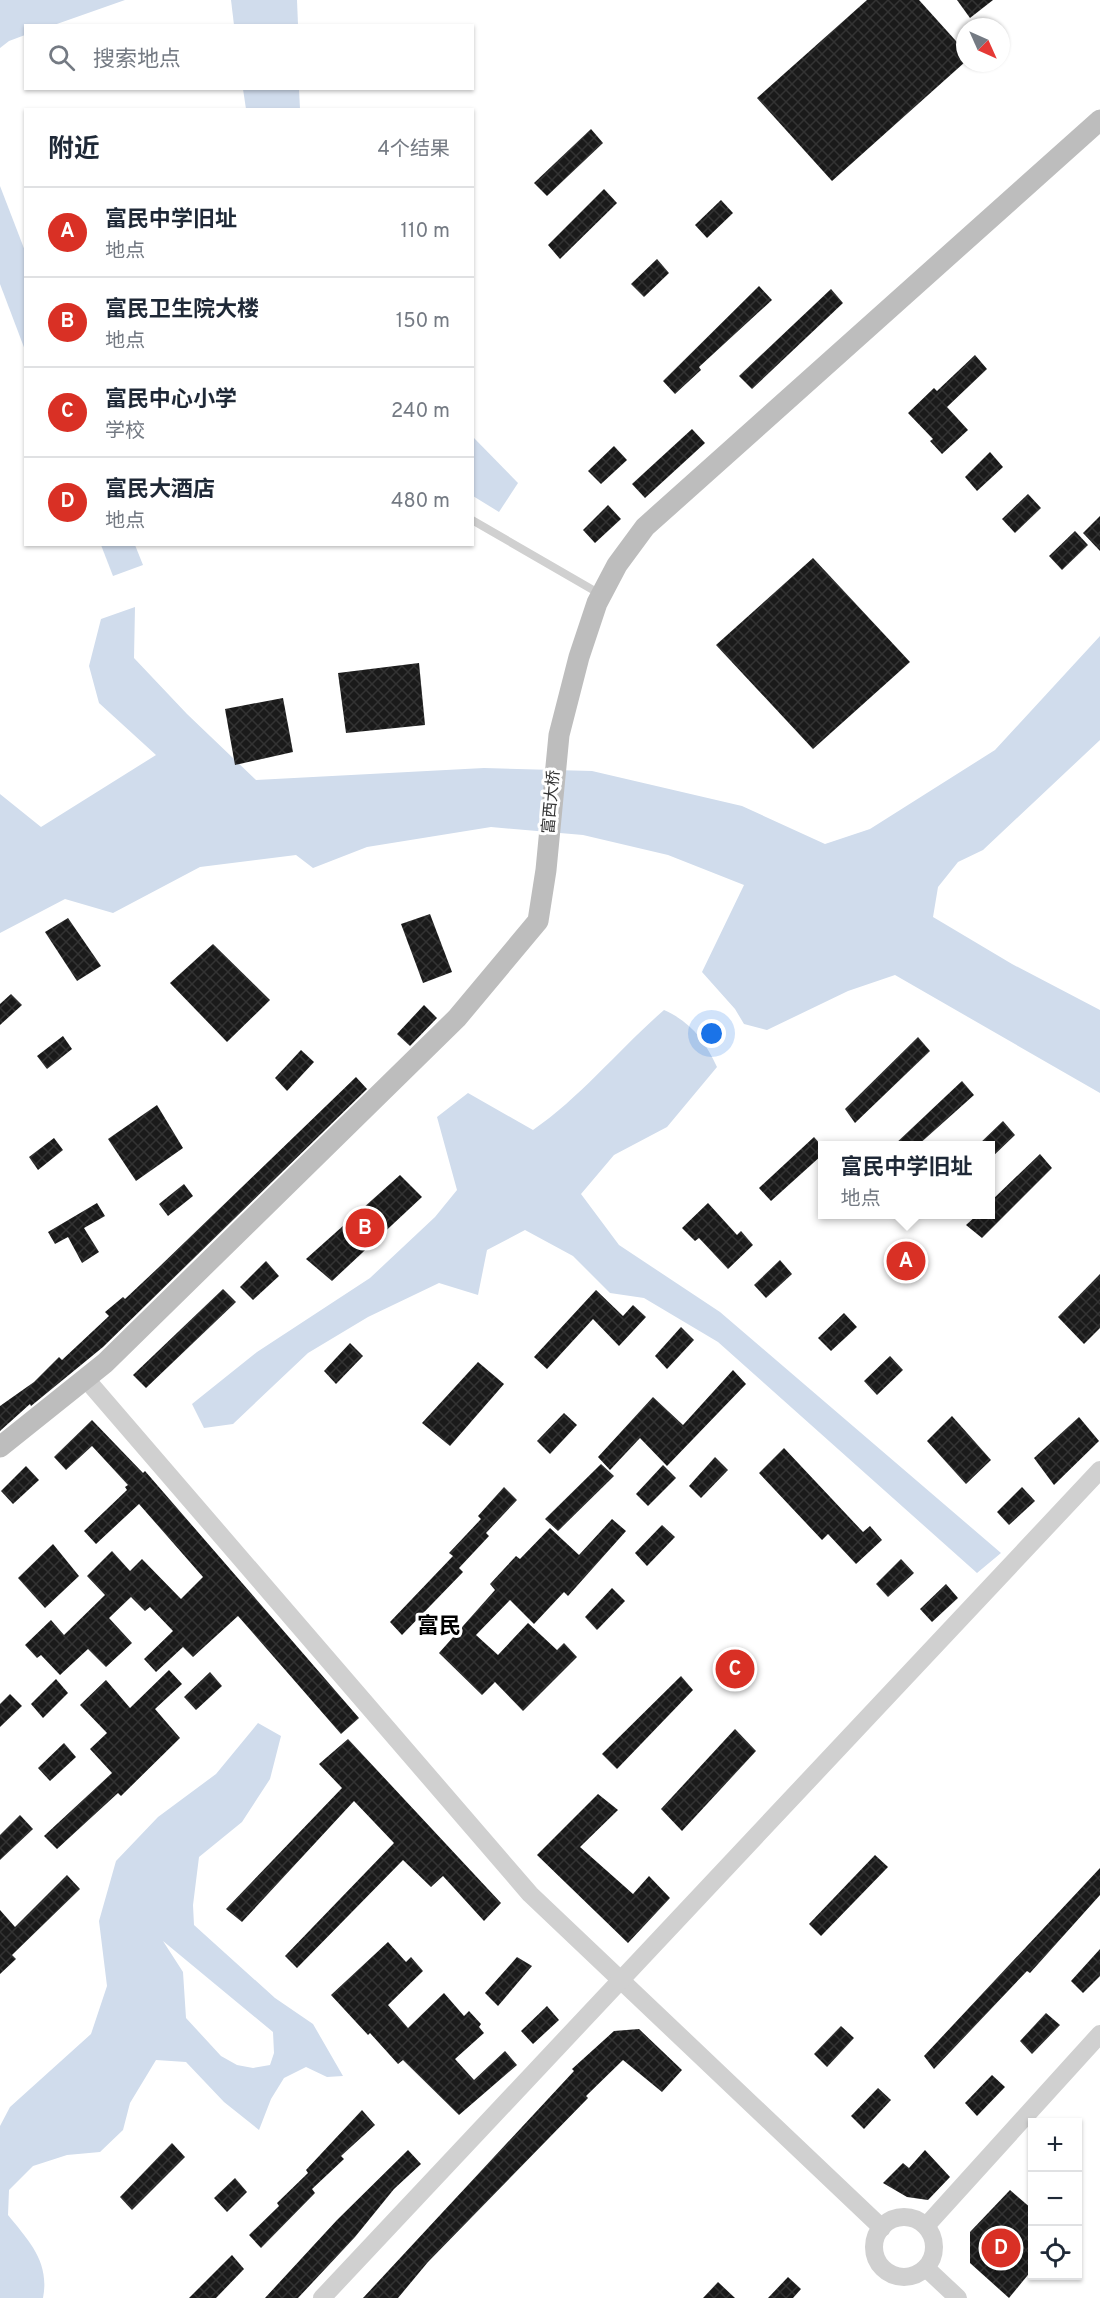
<!DOCTYPE html>
<html lang="zh">
<head>
<meta charset="utf-8">
<style>
	:root { --surface:#fff; --page:#f2f2f3; --text:#1f2937; --muted:#747a83; --line:#e0e1e3; --accent:#d93025 }
	body { margin:0; font-family:Overpass,"Noto Sans SC",sans-serif; background:var(--page); color:var(--text) }
	.controls { position:absolute; right:18px; bottom:18px; display:grid; overflow:hidden; border-radius:0px; box-shadow:0 2px 4px #0004 }
	.controls button { width:54px; height:54px; display:grid; place-items:center; padding:0; border:0; border-bottom:2px solid var(--line); background:var(--surface); color:var(--text); font:30px sans-serif }
	.compass { position:absolute; left:956px; top:18px; width:54px; height:54px; border-radius:50%; background:var(--surface); box-shadow:0 2px 4px #0004; rotate:135deg }
	.you { position:absolute; left:712px; top:1034px; width:21px; height:21px; margin:-15px; border:4px solid #fff; border-radius:50%; background:#1a73e8; box-shadow:0 0 0 9px #1a73e833 }
	.badge { display:grid; place-items:center; width:39px; height:39px; border-radius:50%; background:var(--accent); color:#fff; font-size:20px; font-weight:700 }
	.pin { position:absolute; translate:-50% -50%; border:3px solid #fff; box-shadow:0 2px 6px #0006 }
	.popup { position:absolute; left:818px; top:1141px; width:177px; height:78px; box-sizing:border-box; display:grid; place-content:center; border-radius:0px; background:var(--surface); filter:drop-shadow(0 2px 4px #0005); font-size:20px; white-space:nowrap; color:var(--muted) }
	.popup b { font-size:22px; color:var(--text) }
	.popup::after { content:''; position:absolute; left:50%; top:100%; margin-left:-12px; border:12px solid transparent; border-top-color:var(--surface) }
	.list { margin:0; padding:0; list-style:none }
	h2 { display:flex; justify-content:space-between; align-items:center; height:78px; margin:0; padding:0 24px; font-size:26px }
	h2 small { font-size:20px; font-weight:400; color:var(--muted) }
	.list li { display:grid; grid-template-columns:39px 1fr auto; gap:18px; align-items:center; box-sizing:border-box; height:90px; padding:0 24px; border-top:2px solid var(--line) }
	.list b { display:block; font-size:22px; white-space:nowrap }
	.list p { margin:0; font-size:20px; white-space:nowrap; color:var(--muted) }
	.list em { font-size:20px; font-style:normal; color:var(--muted) }
	.icon { flex:none; width:33px; height:33px; fill:none; stroke:currentColor; stroke-width:2; stroke-linecap:round; stroke-linejoin:round }
	.map { position:relative; flex:none; width:1100px; height:2298px; overflow:hidden }
	.search { position:absolute; background:var(--surface); box-shadow:0 2px 4px #0004; left:24px; top:24px; width:450px; height:66px; display:flex; align-items:center; gap:15px; box-sizing:border-box; padding:0 21px; border-radius:0px; color:var(--muted); font-size:22px }
	.panel { position:absolute; background:var(--surface); box-shadow:0 2px 4px #0004; left:24px; top:108px; width:450px; height:438px; border-radius:0px }
	.map>svg:first-child { display:block }
</style>
</head>
<body>
<div class="map">
<svg width="1100" height="2298" viewBox="0 0 1100 2298">
	<defs>
		<pattern id="building-cross-hatch" width="8" height="8" patternUnits="userSpaceOnUse" patternTransform="scale(1.5)"><rect width="8" height="8" fill="#1a1a1a"/><path d="M0 0l8 8M0 8l8-8" fill="none" stroke="#333"/></pattern>
	</defs>
	<rect width="100%" height="100%" fill="#fff"/>
	<g fill="#d0dcec" fill-rule="evenodd">
		<polygon points="0,0 125,0 54,25 26,26 25,35 9,41 0,48"/>
		<polygon points="231,0 297,0 298,25 234,25"/>
		<polygon points="243,89 299,89 300,109 246,109"/>
		<polygon points="0,186 25,251 25,350 0,284"/>
		<polygon points="473,437 518,483 499,512 473,496"/>
		<polygon points="101,545 135,545 143,565 113,576"/>
		<polygon points="135,607 134,658 187,714 256,780 484,768 592,771 742,806 825,844 870,829 995,750 1100,636 1100,740 983,850 958,862 938,887 933,917 1012,964 1100,1010 1100,1093 895,975 848,991 767,1030 744,1024 735,1009 702,972 744,885 668,855 583,835 491,827 367,847 313,868 296,855 200,867 113,913 65,899 0,933 0,794 41,827 156,755 99,703 89,666 101,619"/>
		<path d="M 664,1010 C 691,1022 705,1041 717,1067 L 667,1127 L 614,1155 L 581,1194 L 619,1245 L 720,1312 L 1001,1553 L 977,1573 L 718,1342 L 644,1298 L 610,1293 L 573,1256 L 525,1230 L 487,1250 L 478,1295 L 439,1283 L 368,1317 L 308,1353 L 233,1424 L 204,1428 L 192,1404 L 257,1352 L 370,1278 L 435,1217 L 457,1190 L 437,1117 L 468,1093 L 533,1130 C 582,1096 619,1049 664,1010 Z"/>
		<path d="M 258,1723 L 281,1736 L 270,1779 L 242,1822 L 199,1857 L 193,1905 L 194,1925 L 275,1998 L 313,2024 L 343,2076 L 327,2077 L 306,2067 L 284,2078 L 271,2099 L 259,2130 L 224,2102 L 186,2062 L 156,2060 L 130,2103 L 123,2130 L 100,2152 L 67,2155 L 33,2166 L 9,2190 L 8,2215 C 29,2241 50,2262 43,2298 L 0,2298 L 0,2126 L 10,2107 L 91,2034 L 107,1986 L 99,1921 L 116,1861 L 158,1817 L 216,1774 ZM 163,1941 L 273,2032 L 274,2053 L 270,2065 L 253,2068 L 237,2065 L 221,2056 L 186,2018 L 183,1972 Z"/>
	</g>
	<g fill="url(#building-cross-hatch)">
		<polygon points="867,0 919,0 965,51 965,62 832,181 757,98"/>
		<polygon points="957,0 993,0 970,18"/>
		<polygon points="591,129 603,143 547,196 534,183"/>
		<polygon points="604,189 617,203 560,259 548,245"/>
		<polygon points="721,200 733,213 707,238 695,225"/>
		<polygon points="657,259 669,273 644,297 631,284"/>
		<polygon points="759,286 772,300 699,367 701,370 675,394 663,381"/>
		<polygon points="831,289 843,303 752,389 739,376"/>
		<polygon points="975,355 987,369 947,407 968,430 942,454 930,441 933,439 908,413 934,388 937,391"/>
		<polygon points="692,429 705,443 645,498 632,484"/>
		<polygon points="614,446 627,460 601,484 588,471"/>
		<polygon points="990,452 1003,467 977,491 965,477"/>
		<polygon points="1028,494 1041,508 1015,533 1002,519"/>
		<polygon points="608,505 621,519 595,543 583,530"/>
		<polygon points="1100,516 1100,551 1083,533"/>
		<polygon points="1075,531 1088,545 1062,570 1049,556"/>
		<polygon points="813,558 910,662 813,749 716,645"/>
		<polygon points="419,663 425,725 346,733 338,673"/>
		<polygon points="283,698 293,752 235,765 225,709"/>
		<polygon points="430,914 452,972 423,983 401,924"/>
		<polygon points="68,918 101,966 77,981 45,932"/>
		<polygon points="213,944 270,1000 227,1042 170,983"/>
		<polygon points="11,994 22,1005 0,1025 0,1004"/>
		<polygon points="424,1005 437,1018 410,1046 397,1034"/>
		<polygon points="63,1036 72,1049 47,1069 37,1056"/>
		<polygon points="918,1037 930,1051 855,1123 845,1109"/>
		<polygon points="301,1050 314,1062 287,1091 275,1078"/>
		<polygon points="356,1077 367,1089 103,1347 31,1406 30,1404 0,1431 0,1406 34,1382 59,1357 62,1360 109,1316 105,1312 123,1297 125,1299 158,1268"/>
		<polygon points="962,1081 974,1095 917,1146 893,1146"/>
		<polygon points="157,1105 183,1148 136,1181 108,1139"/>
		<polygon points="1003,1121 1015,1135 990,1159 990,1146 977,1146"/>
		<polygon points="814,1137 822,1146 822,1155 771,1201 759,1188"/>
		<polygon points="54,1138 63,1150 38,1170 29,1157"/>
		<polygon points="1040,1154 1052,1168 982,1238 966,1225 977,1215 990,1215 990,1202"/>
		<polygon points="400,1175 422,1197 332,1281 306,1259"/>
		<polygon points="184,1184 193,1196 168,1216 159,1204"/>
		<polygon points="97,1203 105,1216 84,1228 99,1252 82,1263 68,1237 55,1244 48,1232"/>
		<polygon points="708,1203 737,1235 741,1231 753,1245 728,1269 699,1238 695,1241 682,1228"/>
		<polygon points="780,1260 792,1274 766,1298 754,1285"/>
		<polygon points="266,1261 279,1276 253,1300 240,1287"/>
		<polygon points="1100,1274 1100,1328 1084,1344 1058,1317"/>
		<polygon points="223,1289 236,1302 146,1388 133,1375"/>
		<polygon points="596,1290 623,1316 633,1305 646,1317 619,1346 593,1319 547,1369 534,1357"/>
		<polygon points="844,1313 857,1327 831,1351 818,1338"/>
		<polygon points="681,1327 694,1340 667,1369 655,1356"/>
		<polygon points="350,1343 363,1356 336,1384 324,1371"/>
		<polygon points="890,1356 903,1370 877,1395 864,1381"/>
		<polygon points="478,1362 504,1384 450,1446 422,1423"/>
		<polygon points="733,1370 746,1384 667,1466 640,1438 610,1470 598,1457 653,1397 683,1425"/>
		<polygon points="564,1413 577,1425 550,1454 537,1441"/>
		<polygon points="952,1416 991,1460 966,1484 927,1441"/>
		<polygon points="1079,1417 1099,1441 1054,1485 1034,1458"/>
		<polygon points="92,1420 143,1473 145,1471 359,1718 341,1734 238,1616 193,1657 183,1647 156,1672 144,1659 173,1631 150,1607 145,1611 131,1597 109,1618 132,1643 106,1667 88,1649 60,1675 41,1655 37,1658 25,1645 51,1620 64,1635 105,1595 87,1576 112,1551 130,1571 142,1559 181,1599 203,1577 139,1504 96,1544 84,1531 127,1490 125,1487 128,1485 92,1446 66,1470 54,1457"/>
		<polygon points="784,1448 863,1532 870,1526 882,1540 856,1564 828,1534 822,1540 759,1473"/>
		<polygon points="715,1457 728,1470 701,1498 689,1486"/>
		<polygon points="601,1464 614,1476 558,1531 545,1519"/>
		<polygon points="663,1465 676,1478 648,1506 636,1494"/>
		<polygon points="26,1466 39,1480 13,1504 1,1491"/>
		<polygon points="504,1487 517,1500 486,1533 489,1536 459,1568 463,1572 402,1635 390,1622 453,1556 449,1553 481,1519 478,1516"/>
		<polygon points="1022,1487 1035,1501 1009,1525 997,1512"/>
		<polygon points="612,1519 626,1531 568,1596 564,1592 534,1624 510,1600 476,1635 498,1655 528,1623 557,1650 564,1643 577,1657 523,1711 495,1682 482,1695 439,1653 495,1590 490,1584 516,1556 520,1559 550,1528 579,1555"/>
		<polygon points="662,1525 675,1537 647,1566 635,1553"/>
		<polygon points="53,1544 79,1576 45,1608 18,1578"/>
		<polygon points="901,1559 914,1573 888,1597 876,1584"/>
		<polygon points="946,1584 958,1598 932,1622 920,1609"/>
		<polygon points="612,1588 625,1601 597,1630 585,1617"/>
		<polygon points="169,1670 182,1684 155,1709 180,1738 121,1796 118,1793 57,1849 44,1836 112,1773 90,1749 107,1733 80,1705 106,1680 130,1708"/>
		<polygon points="210,1672 222,1686 196,1710 184,1697"/>
		<polygon points="681,1676 693,1690 617,1769 602,1754"/>
		<polygon points="56,1679 68,1693 43,1718 31,1704"/>
		<polygon points="10,1694 22,1706 0,1727 0,1704"/>
		<polygon points="735,1729 756,1751 682,1831 661,1809"/>
		<polygon points="348,1739 501,1903 484,1921 443,1876 431,1887 403,1860 297,1968 285,1956 394,1843 354,1801 242,1922 226,1909 342,1788 319,1764"/>
		<polygon points="64,1743 76,1757 50,1781 38,1768"/>
		<polygon points="598,1794 618,1810 580,1847 633,1894 649,1876 670,1898 628,1943 537,1855"/>
		<polygon points="20,1815 33,1829 0,1860 0,1835"/>
		<polygon points="875,1855 888,1867 821,1936 809,1924"/>
		<polygon points="1100,1868 1100,1895 1030,1973 1027,1971 934,2069 924,2056"/>
		<polygon points="67,1875 80,1889 12,1955 16,1959 0,1974 0,1910 15,1927"/>
		<polygon points="388,1942 406,1962 411,1957 423,1971 388,2005 408,2028 444,1993 464,2016 469,2011 481,2024 479,2027 484,2033 455,2059 474,2080 505,2051 517,2065 459,2115 403,2060 398,2064 370,2033 368,2035 331,1995"/>
		<polygon points="1100,1949 1100,1976 1083,1993 1071,1981"/>
		<polygon points="517,1957 532,1966 498,2006 485,1993"/>
		<polygon points="547,2006 559,2020 533,2044 521,2031"/>
		<polygon points="1046,2013 1060,2025 1032,2054 1020,2041"/>
		<polygon points="841,2026 854,2038 827,2067 814,2054"/>
		<polygon points="639,2029 682,2070 662,2092 623,2060 586,2096 588,2098 428,2262 398,2298 363,2298 574,2071 572,2069 614,2031"/>
		<polygon points="992,2075 1005,2087 977,2116 965,2103"/>
		<polygon points="878,2088 891,2100 864,2129 851,2116"/>
		<polygon points="362,2110 375,2125 341,2156 344,2159 312,2189 315,2193 261,2248 249,2235 279,2206 277,2203 308,2173 306,2170"/>
		<polygon points="172,2143 185,2157 132,2210 120,2197"/>
		<polygon points="408,2150 421,2164 394,2189 355,2237 298,2298 265,2298 337,2220"/>
		<polygon points="925,2150 950,2177 928,2200 907,2197 883,2183 903,2163 909,2168"/>
		<polygon points="235,2178 247,2192 227,2212 214,2198"/>
		<polygon points="1010,2190 1032,2209 1032,2270 1009,2298 970,2263 970,2232"/>
		<polygon points="232,2255 244,2269 216,2298 189,2298"/>
		<polygon points="788,2277 801,2289 793,2298 768,2298"/>
		<polygon points="718,2282 735,2298 703,2298"/>
	</g>
	<g fill="none" stroke-linecap="round" stroke-linejoin="round">
		<polyline stroke="#d0d0d0" stroke-width="8" points="472,520 600,594"/>
		<g stroke="#d0d0d0" stroke-width="18">
			<polyline points="86,1379 530,1894 882,2228"/>
			<circle cx="904" cy="2247" r="30"/>
			<polyline points="926,2226 1100,2034"/>
			<polyline points="926,2268 958,2298"/>
			<polyline points="322,2298 1100,1470"/>
		</g>
		<polyline stroke="#bdbdbd" stroke-width="21" points="0,1447 105,1363 457,1018 538,921 546,870 559,735 579,657 597,603 617,565 645,527 1100,120"/>
	</g>
	<g text-anchor="middle" dominant-baseline="central" stroke-width="6" stroke-linejoin="round" paint-order="stroke">
		<g font-size="16" fill="#333" stroke="#fff">
			<text transform="translate(552 802) rotate(-85)">富西大桥</text>
		</g>
		<g font-size="22" font-weight="bold" fill="#000" stroke="#fff">
			<text x="439" y="1627">富民</text>
		</g>
	</g>
</svg>
<div class="controls">
<button>+</button>
<button>−</button>
<button><svg class="icon" aria-label="locate" viewBox="0 0 24 24"><circle cx="12" cy="12" r="6"/><path d="M12 2v4M12 18v4M2 12h4M18 12h4"/></svg></button>
</div>
<svg class="compass" viewBox="-18 -18 36 36"><path d="M0-13l5 13h-10z" fill="#e53935"/><path d="M0 13l5-13h-10z" fill="#747a83"/></svg>
<div class="you"></div>
<div class="pin badge" style="left:906px;top:1261px">A</div>
<div class="popup"><b>富民中学旧址</b>地点</div>
<div class="pin badge" style="left:365px;top:1228px">B</div>
<div class="pin badge" style="left:735px;top:1669px">C</div>
<div class="pin badge" style="left:1001px;top:2248px">D</div>
<div class="search"><svg class="icon" aria-label="search" viewBox="0 0 24 24"><circle cx="10" cy="10" r="6"/><path d="M15 15l6 6"/></svg>搜索地点</div>
<section class="panel">
<h2>附近<small>4个结果</small></h2>
<ul class="list">
<li><span class="badge">A</span><div><b>富民中学旧址</b><p>地点</p></div><em>110 m</em></li>
<li><span class="badge">B</span><div><b>富民卫生院大楼</b><p>地点</p></div><em>150 m</em></li>
<li><span class="badge">C</span><div><b>富民中心小学</b><p>学校</p></div><em>240 m</em></li>
<li><span class="badge">D</span><div><b>富民大酒店</b><p>地点</p></div><em>480 m</em></li>
</ul>
</section>
</div>
</body>
</html>
